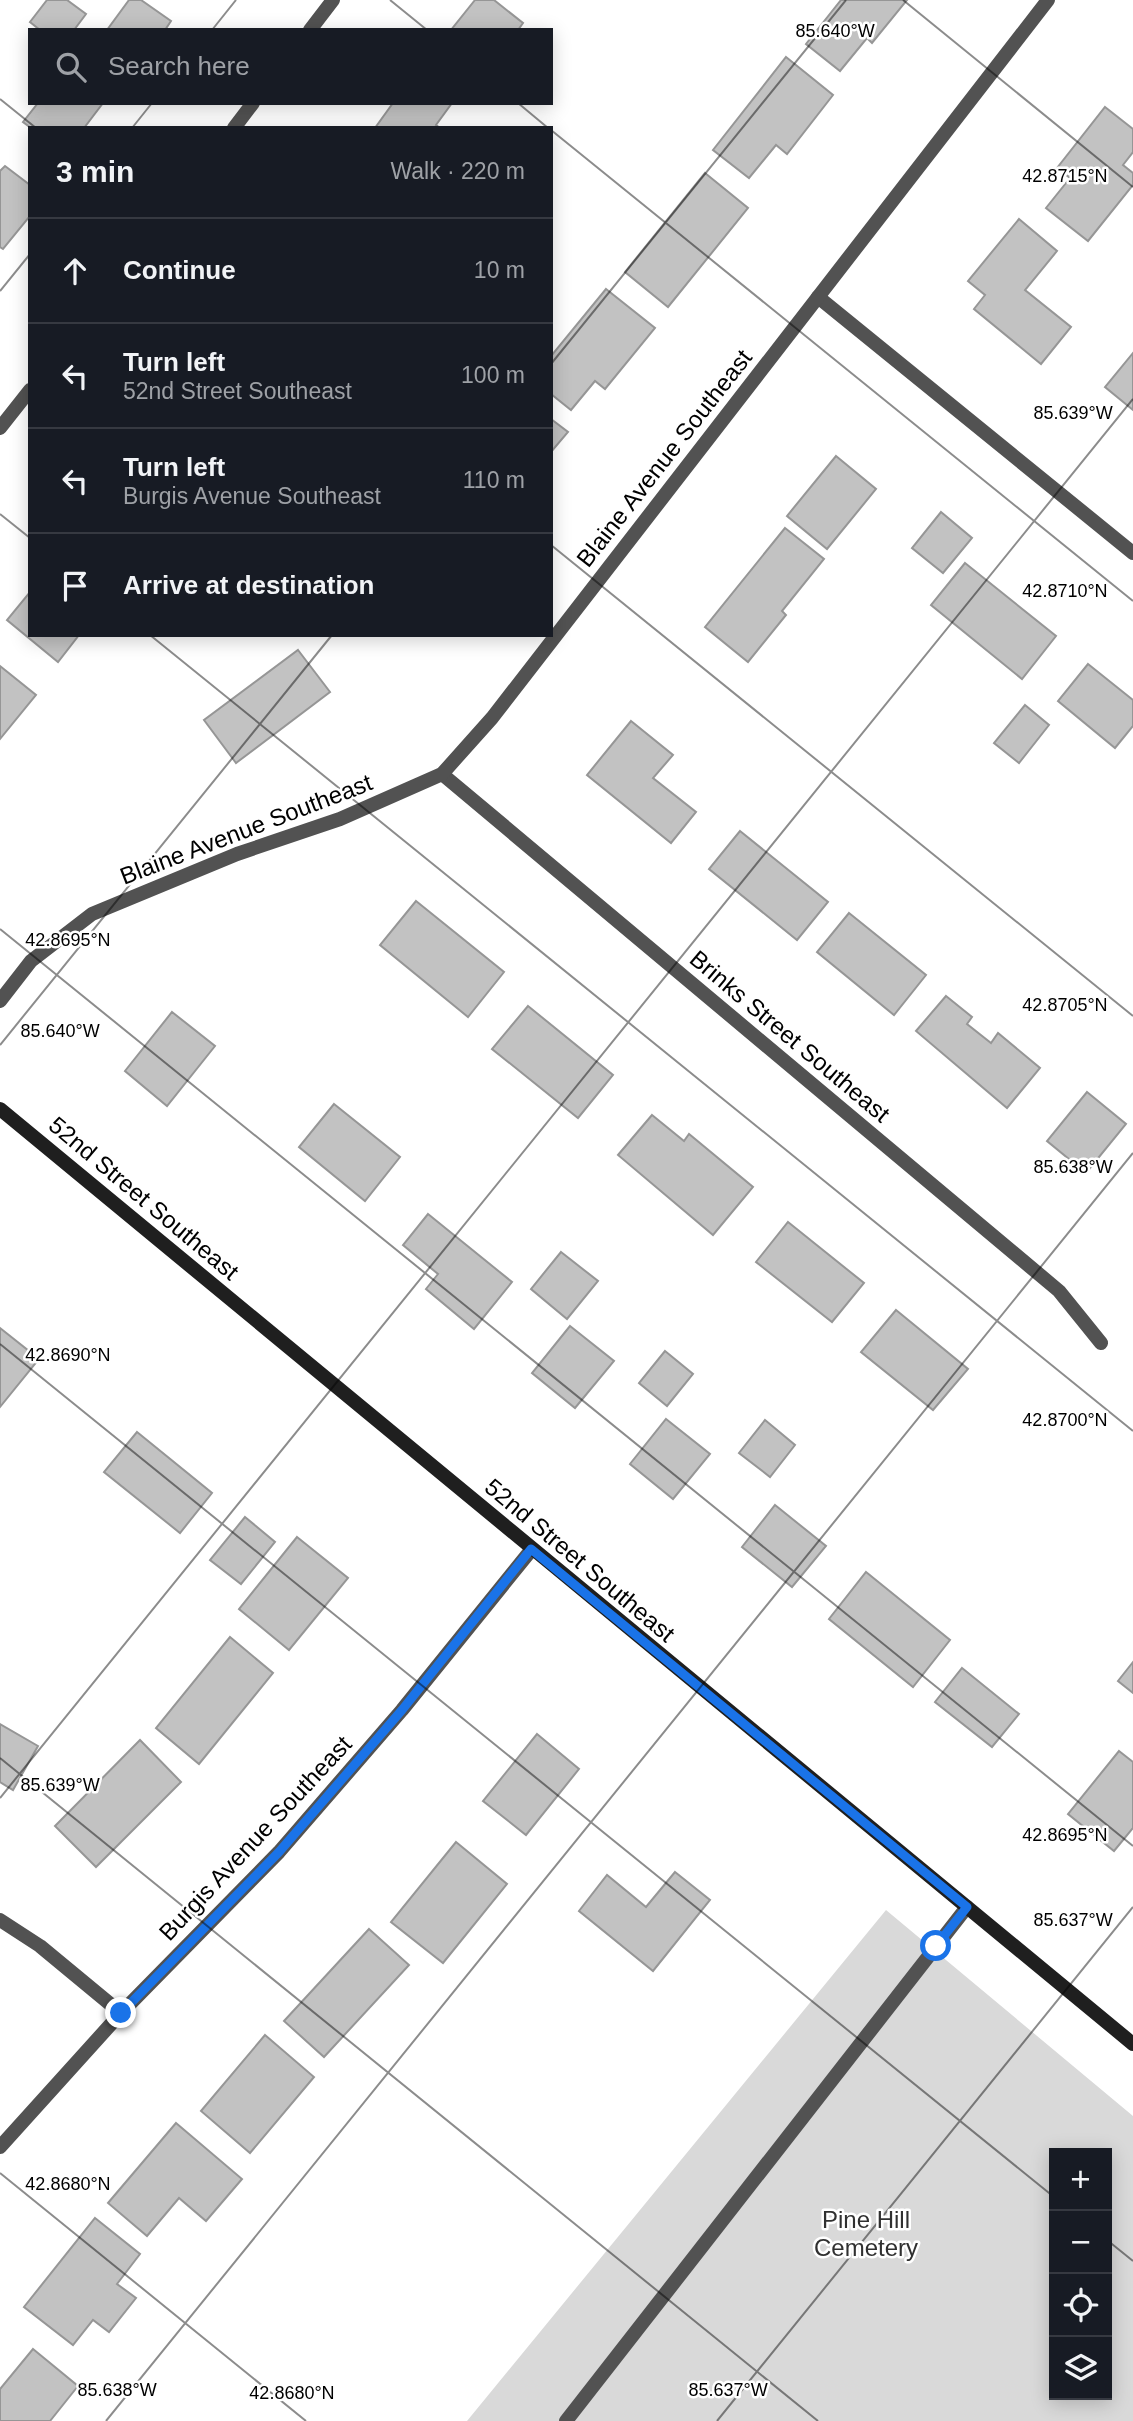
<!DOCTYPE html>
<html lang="en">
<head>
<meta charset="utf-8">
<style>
	:root { --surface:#171b24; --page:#242831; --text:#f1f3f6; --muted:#9ea1a6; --line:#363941 }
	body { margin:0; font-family:Helvetica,sans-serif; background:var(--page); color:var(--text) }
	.controls { position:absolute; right:21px; bottom:21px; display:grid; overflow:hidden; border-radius:0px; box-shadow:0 4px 18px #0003 }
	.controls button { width:63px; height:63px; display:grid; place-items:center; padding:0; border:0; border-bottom:2px solid var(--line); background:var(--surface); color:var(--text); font:35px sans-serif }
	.stop { position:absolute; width:21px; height:21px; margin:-16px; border:5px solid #1a73e8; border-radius:50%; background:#fff }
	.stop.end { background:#1a73e8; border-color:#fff; box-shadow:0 2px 7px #0008 }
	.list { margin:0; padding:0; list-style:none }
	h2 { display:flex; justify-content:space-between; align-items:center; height:91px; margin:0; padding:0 28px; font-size:30px }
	h2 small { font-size:23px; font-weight:400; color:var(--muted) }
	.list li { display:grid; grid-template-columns:46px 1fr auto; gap:21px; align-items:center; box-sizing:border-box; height:105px; padding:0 28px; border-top:2px solid var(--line) }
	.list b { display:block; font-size:26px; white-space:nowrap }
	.list p { margin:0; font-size:23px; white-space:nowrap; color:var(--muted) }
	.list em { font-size:23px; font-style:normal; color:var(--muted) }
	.icon { flex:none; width:38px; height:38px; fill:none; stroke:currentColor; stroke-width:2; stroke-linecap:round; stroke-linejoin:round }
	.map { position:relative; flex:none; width:1133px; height:2421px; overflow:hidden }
	.search { position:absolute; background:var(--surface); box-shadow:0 4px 18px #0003; left:28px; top:28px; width:525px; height:77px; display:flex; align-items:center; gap:18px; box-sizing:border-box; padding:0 24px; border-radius:0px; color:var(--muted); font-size:26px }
	.panel { position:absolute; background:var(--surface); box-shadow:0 4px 18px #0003; left:28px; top:126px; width:525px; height:511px; border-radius:0px }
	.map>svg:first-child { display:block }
</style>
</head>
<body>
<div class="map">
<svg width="1133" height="2421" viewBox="0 0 1133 2421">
	<rect width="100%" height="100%" fill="#fff"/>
	<path fill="#d9d9d9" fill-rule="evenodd" d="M 886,1910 L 1133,2116 L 1133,2421 L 467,2421 ZM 1054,2153 L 1107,2153 L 1107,2395 L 1054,2395 Z"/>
	<g fill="#c2c2c2" stroke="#969696" stroke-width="2">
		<polygon points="47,0 67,0 86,14 74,30 40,30 30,22"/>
		<polygon points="129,0 141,0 171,21 165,30 107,30"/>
		<polygon points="475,0 494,0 523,23 518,30 451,30"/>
		<polygon points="841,0 907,0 872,43 867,38 840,71 806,44"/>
		<polygon points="786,57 833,95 787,154 776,145 749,178 713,150"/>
		<polygon points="38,103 103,103 84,128 31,128 23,122"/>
		<polygon points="393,103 452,103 436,125 440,128 375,128"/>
		<polygon points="1105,107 1133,129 1133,152 1123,165 1133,173 1133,185 1088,241 1046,208 1070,178 1057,168"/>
		<polygon points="5,166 30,185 30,216 3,249 0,247 0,171"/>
		<polygon points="705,173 748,208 668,307 625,272"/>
		<polygon points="1019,219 1057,251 1025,290 1071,327 1041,364 974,309 985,295 968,281"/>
		<polygon points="606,289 655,328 605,389 595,381 571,410 551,394 551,356"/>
		<polygon points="1133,353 1133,410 1105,387"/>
		<polygon points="551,419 568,432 551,452"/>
		<polygon points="836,456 876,489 827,549 787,516"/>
		<polygon points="941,512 972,538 943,573 912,548"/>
		<polygon points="785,528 824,559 782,611 786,615 748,662 705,627"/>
		<polygon points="965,563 1056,636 1022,679 931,605"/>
		<polygon points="30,592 30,635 79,635 58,662 7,620"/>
		<polygon points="298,650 330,692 236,763 204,720"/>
		<polygon points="1088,664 1133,700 1133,726 1115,748 1058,701"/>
		<polygon points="0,666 36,695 0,739"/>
		<polygon points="1025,705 1049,725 1019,763 994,743"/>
		<polygon points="631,721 673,755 653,778 696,812 671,843 587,775"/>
		<polygon points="740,831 828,902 797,940 709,869"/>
		<polygon points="416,901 504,972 468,1017 380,945"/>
		<polygon points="849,913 926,975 894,1015 817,952"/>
		<polygon points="946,996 972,1017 967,1024 991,1043 998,1033 1040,1068 1007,1108 916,1031"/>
		<polygon points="528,1006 613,1075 578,1118 492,1049"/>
		<polygon points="172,1012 215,1046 167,1106 125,1071"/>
		<polygon points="1087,1092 1126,1124 1086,1173 1047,1141"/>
		<polygon points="334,1104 400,1157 365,1201 299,1147"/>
		<polygon points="652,1115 684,1141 689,1134 753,1187 713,1235 618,1155"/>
		<polygon points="428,1214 512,1282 474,1329 426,1289 438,1274 403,1245"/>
		<polygon points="788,1222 864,1283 832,1322 756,1262"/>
		<polygon points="561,1252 598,1281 567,1319 531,1289"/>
		<polygon points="896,1310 968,1369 933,1410 861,1352"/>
		<polygon points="570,1326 614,1361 575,1408 532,1373"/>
		<polygon points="0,1328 39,1359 0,1407"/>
		<polygon points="665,1351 693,1374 667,1406 639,1383"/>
		<polygon points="666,1419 710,1454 673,1499 630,1464"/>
		<polygon points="765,1420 795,1445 770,1477 739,1453"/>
		<polygon points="137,1432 212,1493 180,1533 104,1472"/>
		<polygon points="775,1505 826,1546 792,1587 742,1547"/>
		<polygon points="245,1517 275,1542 241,1584 210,1560"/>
		<polygon points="297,1537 348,1578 289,1650 239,1609"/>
		<polygon points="866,1572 950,1640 913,1687 829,1619"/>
		<polygon points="230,1637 273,1673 199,1764 156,1728"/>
		<polygon points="1133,1662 1133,1693 1118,1681"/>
		<polygon points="962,1668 1019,1714 992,1747 935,1702"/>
		<polygon points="0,1724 38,1746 13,1790 0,1782"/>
		<polygon points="537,1734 579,1769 526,1835 483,1801"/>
		<polygon points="140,1740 181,1782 96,1867 55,1826"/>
		<polygon points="1119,1751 1133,1762 1133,1828 1114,1851 1068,1814"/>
		<polygon points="456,1842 507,1884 443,1963 391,1922"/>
		<polygon points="675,1872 710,1900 653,1971 579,1911 607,1875 646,1907"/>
		<polygon points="369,1929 409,1965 324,2057 284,2021"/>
		<polygon points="265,2035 314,2077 250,2153 201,2111"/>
		<polygon points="176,2123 242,2179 206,2221 179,2198 147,2236 108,2203"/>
		<polygon points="95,2218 140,2254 117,2284 136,2298 109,2332 93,2320 73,2345 24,2307"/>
		<polygon points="33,2349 78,2386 50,2421 0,2421 0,2389"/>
	</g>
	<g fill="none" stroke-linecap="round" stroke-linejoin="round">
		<polyline stroke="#525252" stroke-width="14" points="566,2421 967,1907"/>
		<g stroke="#525252" stroke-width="14">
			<polyline points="310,30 333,0"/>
			<polyline points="234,128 253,103"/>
			<polyline points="818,297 1133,553"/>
			<polyline points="0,428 30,390"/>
			<polyline points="442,774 1059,1291 1101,1343"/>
			<polyline points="0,1001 31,961 92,914 237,854 340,819 442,774 492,718 1048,0"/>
			<polyline points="0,1920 40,1946 121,2013"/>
			<polyline points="0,2147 121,2013 279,1852 402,1710 532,1549"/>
		</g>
		<polyline stroke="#1f1f1f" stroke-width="14" points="0,1109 1133,2044"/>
	</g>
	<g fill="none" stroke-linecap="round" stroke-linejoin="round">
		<polyline stroke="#1a73e8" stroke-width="9" points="121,2013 279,1852 402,1710 531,1549 967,1907 936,1946"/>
	</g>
	<path fill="none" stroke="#000" stroke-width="2" stroke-opacity="0.45" d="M 390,0 L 427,30M 903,0 L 1133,187M 212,30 L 236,0M 0,99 L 36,128M 518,103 L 548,128M 132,128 L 152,103M 551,130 L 1133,601M 0,291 L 30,254M 551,364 L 846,0M 0,514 L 30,538M 551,545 L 1133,1016M 150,635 L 1133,1431M 0,929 L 1133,1846M 0,1045 L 332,635M 0,1344 L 1054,2197M 0,1758 L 818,2421M 0,1798 L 1133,399M 0,2173 L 306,2421M 1107,2240 L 1133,2261M 106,2421 L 1133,1153M 717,2421 L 1133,1907"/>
	<g text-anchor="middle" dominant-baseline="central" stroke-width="5" stroke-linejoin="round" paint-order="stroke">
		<g font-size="24" fill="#000" stroke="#fff">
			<text transform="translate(664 458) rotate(-52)">Blaine Avenue Southeast</text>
			<text transform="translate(246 829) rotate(-21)">Blaine Avenue Southeast</text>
			<text transform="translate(790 1036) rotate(40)">Brinks Street Southeast</text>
			<text transform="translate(144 1198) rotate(40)">52nd Street Southeast</text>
			<text transform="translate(580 1560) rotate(40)">52nd Street Southeast</text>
			<text transform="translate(255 1838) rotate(-47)">Burgis Avenue Southeast</text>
		</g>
		<g font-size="24" fill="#303030" stroke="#fff">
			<text x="866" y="2219">Pine Hill<tspan x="866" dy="28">Cemetery</tspan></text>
		</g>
	</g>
	<g font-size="18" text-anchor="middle" fill="#000" stroke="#fff" stroke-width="5" stroke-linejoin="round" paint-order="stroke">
		<text x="835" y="37">85.640°W</text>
		<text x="1065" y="182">42.8715°N</text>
		<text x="1073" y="419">85.639°W</text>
		<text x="1065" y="597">42.8710°N</text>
		<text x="68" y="946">42.8695°N</text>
		<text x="1065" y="1011">42.8705°N</text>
		<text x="60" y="1037">85.640°W</text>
		<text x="1073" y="1173">85.638°W</text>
		<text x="68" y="1361">42.8690°N</text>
		<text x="1065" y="1426">42.8700°N</text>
		<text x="60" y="1791">85.639°W</text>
		<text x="1065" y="1841">42.8695°N</text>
		<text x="1073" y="1926">85.637°W</text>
		<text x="68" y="2190">42.8680°N</text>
		<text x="117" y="2396">85.638°W</text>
		<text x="728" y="2396">85.637°W</text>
		<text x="292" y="2399">42.8680°N</text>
	</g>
</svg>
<div class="controls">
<button>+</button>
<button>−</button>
<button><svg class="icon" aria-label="locate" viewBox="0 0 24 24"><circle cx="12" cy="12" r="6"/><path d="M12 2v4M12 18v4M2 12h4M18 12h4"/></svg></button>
<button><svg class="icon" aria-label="layers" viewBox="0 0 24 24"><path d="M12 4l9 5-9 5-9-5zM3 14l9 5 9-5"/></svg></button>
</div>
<div class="stop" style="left:936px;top:1946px"></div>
<div class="stop end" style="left:121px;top:2013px"></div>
<div class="search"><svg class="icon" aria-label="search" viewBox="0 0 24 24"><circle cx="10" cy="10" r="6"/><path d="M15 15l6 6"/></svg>Search here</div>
<section class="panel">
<h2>3 min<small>Walk · 220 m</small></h2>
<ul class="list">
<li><svg class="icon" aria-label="ahead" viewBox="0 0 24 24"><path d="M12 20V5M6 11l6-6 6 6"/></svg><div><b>Continue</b></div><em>10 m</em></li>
<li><svg class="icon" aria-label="left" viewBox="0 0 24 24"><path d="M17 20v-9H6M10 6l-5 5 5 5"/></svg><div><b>Turn left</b><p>52nd Street Southeast</p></div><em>100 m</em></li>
<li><svg class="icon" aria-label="left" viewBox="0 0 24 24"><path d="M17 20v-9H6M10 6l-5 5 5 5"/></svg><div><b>Turn left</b><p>Burgis Avenue Southeast</p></div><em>110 m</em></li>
<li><svg class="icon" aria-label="arrive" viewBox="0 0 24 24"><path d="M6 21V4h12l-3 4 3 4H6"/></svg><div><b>Arrive at destination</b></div></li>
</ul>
</section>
</div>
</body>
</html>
